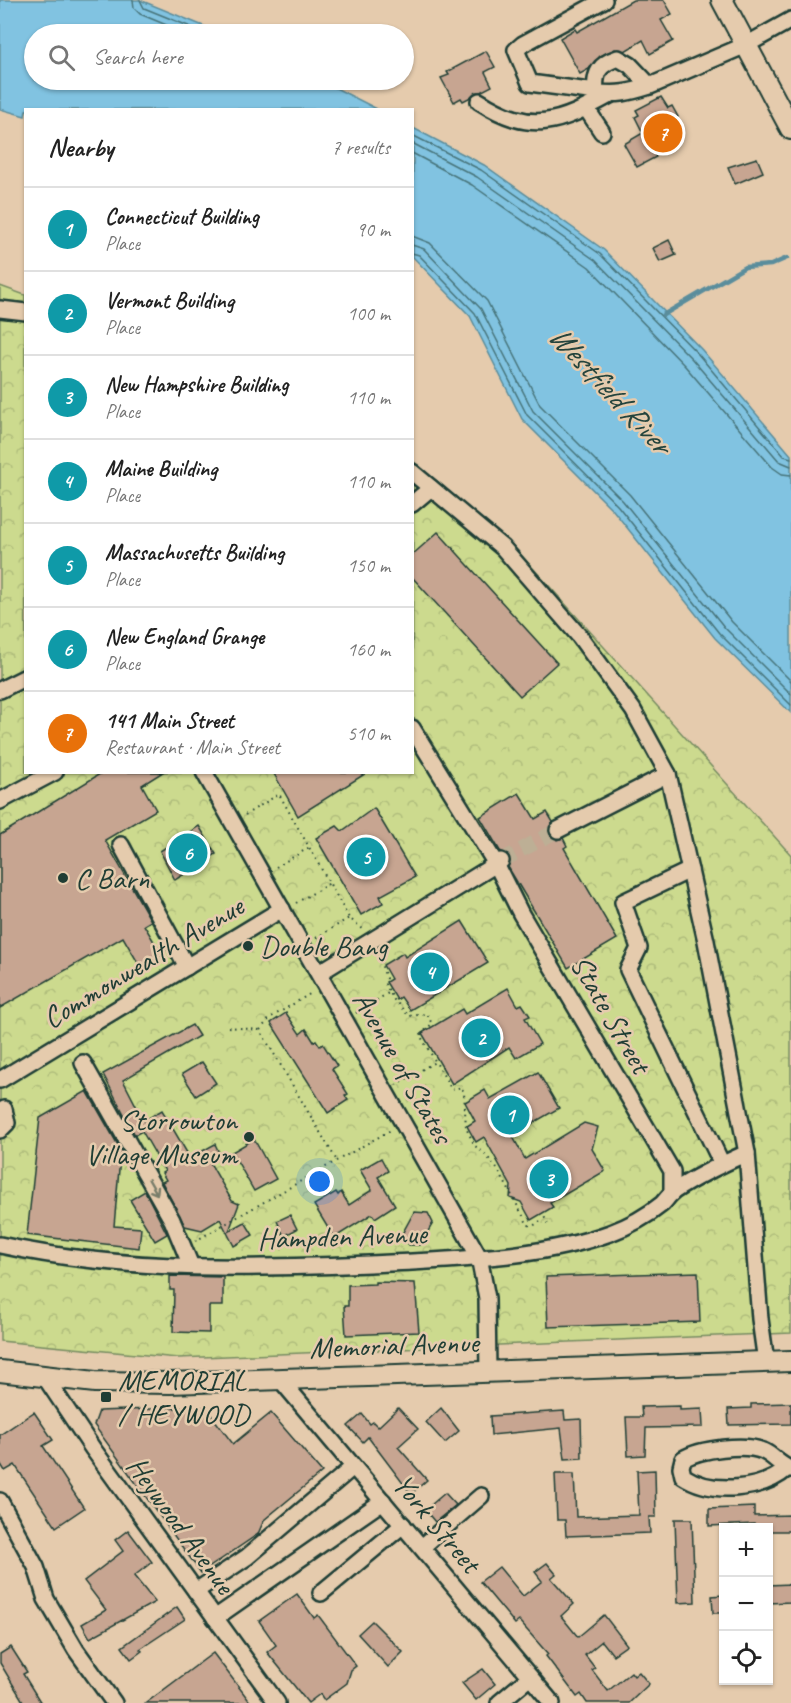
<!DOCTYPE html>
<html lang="en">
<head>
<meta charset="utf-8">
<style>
	:root { --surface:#fff; --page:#f2f2f2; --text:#222; --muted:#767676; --line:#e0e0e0; --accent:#db2777 }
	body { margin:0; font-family:Caveat,sans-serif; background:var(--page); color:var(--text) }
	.controls { position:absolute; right:18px; bottom:18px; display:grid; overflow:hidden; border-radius:0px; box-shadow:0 2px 4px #0004 }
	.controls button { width:54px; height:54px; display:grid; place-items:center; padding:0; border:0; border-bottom:2px solid var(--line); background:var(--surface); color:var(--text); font:30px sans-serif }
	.you { position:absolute; left:320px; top:1182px; width:21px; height:21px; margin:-15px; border:4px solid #fff; border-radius:50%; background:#1a73e8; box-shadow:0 0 0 9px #1a73e833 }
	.badge { display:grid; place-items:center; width:39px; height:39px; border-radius:50%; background:var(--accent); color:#fff; font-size:20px; font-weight:700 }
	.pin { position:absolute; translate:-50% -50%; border:3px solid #fff; box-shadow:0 2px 6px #0006 }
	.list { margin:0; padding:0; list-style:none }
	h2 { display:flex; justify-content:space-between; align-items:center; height:78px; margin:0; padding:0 24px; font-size:26px }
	h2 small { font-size:20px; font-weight:400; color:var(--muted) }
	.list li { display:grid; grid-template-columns:39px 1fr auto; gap:18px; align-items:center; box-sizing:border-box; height:84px; padding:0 24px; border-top:2px solid var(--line) }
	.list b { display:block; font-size:22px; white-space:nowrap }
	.list p { margin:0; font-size:20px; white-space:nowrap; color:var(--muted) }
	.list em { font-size:20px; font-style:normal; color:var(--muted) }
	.icon { flex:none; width:33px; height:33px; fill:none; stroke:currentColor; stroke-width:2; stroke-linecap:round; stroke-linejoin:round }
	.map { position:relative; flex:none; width:791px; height:1703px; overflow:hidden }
	.search { position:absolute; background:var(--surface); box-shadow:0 2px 4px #0004; left:24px; top:24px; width:390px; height:66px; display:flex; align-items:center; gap:15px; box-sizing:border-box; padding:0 21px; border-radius:33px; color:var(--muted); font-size:22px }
	.panel { position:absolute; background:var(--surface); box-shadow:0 2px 4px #0004; left:24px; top:108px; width:390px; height:666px; border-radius:0px }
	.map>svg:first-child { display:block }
</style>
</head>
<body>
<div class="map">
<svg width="791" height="1703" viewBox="0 0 791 1703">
	<defs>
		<pattern id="park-crowns" width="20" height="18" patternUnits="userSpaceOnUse" patternTransform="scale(1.5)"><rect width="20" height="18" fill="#ccda8e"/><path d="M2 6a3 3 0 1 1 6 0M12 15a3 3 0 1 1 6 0" fill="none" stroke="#afbc7b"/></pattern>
	</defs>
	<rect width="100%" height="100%" fill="#e5cbad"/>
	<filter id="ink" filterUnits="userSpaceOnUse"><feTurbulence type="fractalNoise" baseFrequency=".0167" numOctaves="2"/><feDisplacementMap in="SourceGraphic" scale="12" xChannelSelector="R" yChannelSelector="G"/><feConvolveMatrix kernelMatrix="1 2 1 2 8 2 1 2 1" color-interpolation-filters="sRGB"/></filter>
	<g filter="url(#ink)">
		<polygon fill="url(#park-crowns)" stroke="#768c61" stroke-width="1.5" points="0,286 25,295 26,772 412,772 413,461 515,548 791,855 791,1333 178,1358 0,1341"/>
		<g fill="#81c3e1" stroke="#5a8d9c" stroke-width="1.5">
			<polygon points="0,0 140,0 223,34 34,34 34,80 320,80 377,109 26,110 25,116 0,109"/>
			<polygon points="413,128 484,165 604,250 702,350 791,455 791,713 715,638 613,510 522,419 470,316 413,257"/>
		</g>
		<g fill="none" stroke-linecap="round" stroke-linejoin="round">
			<g stroke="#467379" stroke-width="1.5">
				<polyline points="133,0 134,8 140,14 188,34"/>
				<polyline points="140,0 144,8 208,34"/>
				<polyline points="412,135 481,170 600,254 698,354 784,456 791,458"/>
				<polyline points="412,143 477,177 595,260 692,359 779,461 791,466"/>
				<polyline points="412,153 472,185 589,267 685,366 772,467 782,474 791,475"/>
				<polyline points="412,236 430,243 487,301 540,405 630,495 732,622 791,681"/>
				<polyline points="412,245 424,249 481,309 533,411 623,501 725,628 791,694"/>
				<polyline points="412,253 419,255 475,313 527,415 618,506 719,633 791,705"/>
			</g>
			<polyline stroke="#5a8d9c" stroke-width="4.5" points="663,315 745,267 771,265 787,258"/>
		</g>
		<g fill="#c7a591" stroke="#1f3d34" stroke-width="1.5">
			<polygon points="633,0 664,0 672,14 661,20 673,41 650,54 643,40 625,51 615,49 600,56 589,69 580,74 560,38 575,29 577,32"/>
			<polygon points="486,51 495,67 485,72 492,86 463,101 461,98 454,102 441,78 449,75 447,72"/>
			<polygon points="661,97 668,108 672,106 678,117 674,119 682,135 653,151 656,157 637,167 624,144 643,133 635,117 639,115 636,110"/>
			<polygon points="757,158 763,172 735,184 728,167"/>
			<polygon points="669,240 676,255 660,262 653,248"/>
			<polygon points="438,532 557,663 520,696 412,577 412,555"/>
			<polygon points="103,772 163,772 142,785 156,810 105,840 151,921 144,925 162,955 141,968 123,937 0,1008 0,835"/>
			<polygon points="273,772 368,772 298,816"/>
			<polygon points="519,793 535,819 547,812 553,822 548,829 550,835 557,840 563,838 567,846 564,848 617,939 568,968 514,877 508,867 510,856 500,851 480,817"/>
			<polygon points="374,808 415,877 380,896 383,903 361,915 316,838 337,826 342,831"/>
			<polygon points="199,826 216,854 175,880 160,851"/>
			<polygon points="462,921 488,963 410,1010 401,997 397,1000 386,982 391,979 383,965 403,953 405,957"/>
			<polygon points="508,988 518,1006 522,1004 530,1016 525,1018 540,1044 516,1058 509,1047 452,1084 422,1033 462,1009 465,1014"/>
			<polygon points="286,1013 300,1034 306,1029 314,1042 316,1040 320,1046 323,1044 337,1066 332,1069 348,1094 345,1096 348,1100 328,1113 271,1023"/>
			<polygon points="192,1025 199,1036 123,1080 144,1121 162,1110 190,1158 215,1144 221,1157 210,1163 232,1201 239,1204 229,1231 245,1222 253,1235 234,1246 220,1219 202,1230 185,1226 162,1182 166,1180 162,1173 165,1171 142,1131 135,1135 103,1074"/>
			<polygon points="202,1062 216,1083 196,1096 182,1074"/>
			<polygon points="538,1072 559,1108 512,1135 525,1159 584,1123 598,1127 592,1149 605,1171 550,1203 553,1207 531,1220 521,1202 510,1198 511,1186 484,1137 476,1142 467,1126 475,1121 465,1102 485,1090 490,1099"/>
			<polygon points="87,1091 123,1154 120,1158 114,1226 141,1228 139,1248 27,1235 40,1118"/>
			<polygon points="254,1139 276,1179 254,1191 232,1152"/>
			<polygon points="381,1158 388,1171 378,1177 395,1205 375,1218 372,1214 334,1238 314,1205 336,1192 338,1195 341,1192 349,1205 372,1190 360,1170"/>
			<polygon points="145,1191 167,1234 155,1241 130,1200"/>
			<polygon points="414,1212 428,1213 433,1223 420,1245 409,1245 402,1234"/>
			<polygon points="290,1215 297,1229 284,1236 277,1221"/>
			<polygon points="698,1272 700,1322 548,1327 546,1277"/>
			<polygon points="170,1276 223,1277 223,1306 209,1306 209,1333 173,1332 174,1290 170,1290"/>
			<polygon points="375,1282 415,1283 419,1332 346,1335 344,1306 348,1306 348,1285 375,1284"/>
			<polygon points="791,1403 791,1424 729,1425 728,1409 751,1408 751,1404"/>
			<polygon points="680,1406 680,1410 702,1409 703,1427 646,1428 645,1455 628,1456 626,1417 642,1417 641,1407"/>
			<polygon points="205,1407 233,1444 271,1413 322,1472 264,1520 258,1534 201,1573 94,1425 99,1411"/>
			<polygon points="398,1408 418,1429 398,1447 427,1480 411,1494 368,1437 363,1442 348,1426 362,1414 370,1424 373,1422 378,1427"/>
			<polygon points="441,1408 459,1431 445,1443 426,1422"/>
			<polygon points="564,1411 565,1420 581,1419 582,1458 565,1459 561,1428 491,1435 490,1416"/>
			<polygon points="34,1412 53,1440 43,1446 84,1508 56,1527 15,1465 5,1471 0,1463 0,1435"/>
			<polygon points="655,1470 656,1517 649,1517 650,1533 566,1536 565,1520 557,1520 555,1474 574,1474 576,1517 639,1515 637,1471"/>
			<polygon points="445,1493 456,1505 435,1522 425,1510"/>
			<polygon points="754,1507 754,1516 791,1515 791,1531 768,1531 768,1527 754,1527 754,1524 709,1526 709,1509"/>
			<polygon points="675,1519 692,1519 695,1602 678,1603"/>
			<polygon points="128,1530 152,1562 134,1576 155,1602 90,1638 82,1624 106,1610 84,1581 123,1551 115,1540"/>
			<polygon points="547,1563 556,1574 551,1578 574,1604 561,1616 578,1637 604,1615 627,1645 613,1655 602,1641 585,1655 595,1668 592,1670 608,1691 631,1672 634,1676 639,1672 649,1684 629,1703 587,1703 581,1694 577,1697 546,1656 548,1654 519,1621 515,1624 480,1582 499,1567 523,1596 542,1581 535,1572"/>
			<polygon points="791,1584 791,1602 768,1603 768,1585"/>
			<polygon points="297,1594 314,1618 318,1615 356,1666 351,1670 347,1683 324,1700 320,1694 308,1703 267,1652 276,1645 259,1621"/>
			<polygon points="723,1595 723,1613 713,1613 712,1596"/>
			<polygon points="177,1607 185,1619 140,1649 142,1651 131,1659 122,1647"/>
			<polygon points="372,1621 403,1652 388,1667 358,1634"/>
			<polygon points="11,1647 27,1672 23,1674 41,1703 24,1703 0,1663 0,1654"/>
			<polygon points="213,1653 251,1703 146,1703"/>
			<polygon points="483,1669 495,1684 476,1700 462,1683"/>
		</g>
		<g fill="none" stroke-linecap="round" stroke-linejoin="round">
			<polyline stroke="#bdaf95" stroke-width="15" stroke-dasharray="15 8" stroke-linecap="butt" points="501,861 558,830"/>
			<defs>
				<g id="minor">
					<path d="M 650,86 C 631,92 616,96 596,92 C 594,73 599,64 618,58 L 630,65 L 650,86 L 746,45 L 791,20"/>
					<polyline points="596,92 530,83 516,50 523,44 604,0"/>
					<path d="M 479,101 C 532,135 559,123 610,95"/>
					<polyline points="586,108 602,132"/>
					<polyline points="0,309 26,312"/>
					<polyline points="412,472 503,548 580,637 633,710 668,774 706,941 747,1153 760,1319 766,1362"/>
					<polyline points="412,504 431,488"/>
					<polyline points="0,690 26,677"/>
					<polyline points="412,728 496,864 521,914 672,1171 672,1193"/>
					<polyline points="204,772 479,1257 487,1298 488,1372"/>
					<polyline points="0,801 55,772"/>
					<polyline points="558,830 668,774"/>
					<polyline points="121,845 187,967"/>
					<polyline points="690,870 623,902 639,948 628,970 722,1164"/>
					<polyline points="319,973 501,861"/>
					<polyline points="83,1063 172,1220 191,1266"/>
					<polyline points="0,1080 282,909"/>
					<polyline points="0,1130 7,1123 4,1109"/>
					<path d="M 0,1245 C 128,1273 260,1269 390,1263 C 462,1259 541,1258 610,1233 C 629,1226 646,1217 662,1204 C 666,1200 669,1195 674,1191 C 697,1176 722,1164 747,1153"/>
					<polyline points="45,1377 93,1449 277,1703"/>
					<polyline points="280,1379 552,1703"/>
					<path d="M 788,1468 C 762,1491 712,1495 683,1476 L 681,1467 L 683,1459 C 700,1449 745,1443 763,1451 C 773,1455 780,1466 791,1469"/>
					<polyline points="0,1501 36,1567 46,1599 76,1650 114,1703"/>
					<polyline points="422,1547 481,1496"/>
					<polyline points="196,1591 247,1557 353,1467"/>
					<polyline points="321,1593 403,1525"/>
					<polyline points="215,1618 383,1501"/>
					<polyline points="499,1703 530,1677"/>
				</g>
				<g id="major">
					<polyline points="722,0 791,129"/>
					<polyline points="0,1371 95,1382 170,1383 791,1361"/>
				</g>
			</defs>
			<use href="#minor" stroke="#1f3d34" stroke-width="20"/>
			<use href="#major" stroke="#1f3d34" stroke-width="24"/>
			<g stroke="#1f3d34" stroke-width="2" stroke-dasharray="1.5 4.5" stroke-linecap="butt">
				<polyline points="245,815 279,794 349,918 363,929"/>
				<polyline points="276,867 310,847"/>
				<polyline points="296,903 330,883"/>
				<polyline points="316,938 349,918"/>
				<polyline points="378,955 386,978 385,984 394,1000 409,1016 427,1014 432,1024 420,1035 452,1090 461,1087 464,1092 466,1128 475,1146 485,1154 498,1170 528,1225 533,1226 545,1218 549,1227"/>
				<polyline points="356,1013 390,992"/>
				<polyline points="228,1027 260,1030 337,1161"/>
				<polyline points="260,1030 270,1018 313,992"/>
				<polyline points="396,1085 435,1062"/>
				<polyline points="195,1241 391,1130"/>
			</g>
			<use href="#minor" stroke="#e5cbad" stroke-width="15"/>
			<use href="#major" stroke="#e5cbad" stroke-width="20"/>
		</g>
		<defs><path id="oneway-shaft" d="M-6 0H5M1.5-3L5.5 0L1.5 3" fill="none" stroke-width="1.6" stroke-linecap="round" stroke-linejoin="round" transform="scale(1.5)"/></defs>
		<use stroke="#787d6a" href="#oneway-shaft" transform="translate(153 1187) rotate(60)"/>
	</g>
	<g fill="#1f3d34" stroke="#e5cbad" stroke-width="2">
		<circle cx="63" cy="878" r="6"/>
		<circle cx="248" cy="946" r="6"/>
		<circle cx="249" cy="1137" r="6"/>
		<rect x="100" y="1391" width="12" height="12" rx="3"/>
	</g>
	<g text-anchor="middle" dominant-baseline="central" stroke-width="5" stroke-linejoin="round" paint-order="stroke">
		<g font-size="30" fill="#1f3d34" stroke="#e5cbad" text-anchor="start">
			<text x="75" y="878">C Barn</text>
			<text x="260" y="946">Double Bang</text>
			<text x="237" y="1120" text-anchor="end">Storrowton<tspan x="237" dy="34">Village Museum</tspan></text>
			<text x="118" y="1380">MEMORIAL<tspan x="118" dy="34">/ HEYWOOD</tspan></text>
		</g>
		<g font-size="30" fill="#1f3d34" stroke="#e5cbad">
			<text transform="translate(143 962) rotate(-31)">Commonwealth Avenue</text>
			<text transform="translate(611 1014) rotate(60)">State Street</text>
			<text transform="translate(403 1067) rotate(60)">Avenue of States</text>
			<text transform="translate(342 1236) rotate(-2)">Hampden Avenue</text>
			<text transform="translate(394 1345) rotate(-2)">Memorial Avenue</text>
			<text transform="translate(437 1523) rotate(50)">York Street</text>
			<text transform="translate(181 1525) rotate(54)">Heywood Avenue</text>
		</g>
		<g font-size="32" font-style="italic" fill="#24443d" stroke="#e5cbad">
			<text transform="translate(610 389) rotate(47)">Westfield River</text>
		</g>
	</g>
</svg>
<div class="controls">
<button>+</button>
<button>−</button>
<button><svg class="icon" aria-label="locate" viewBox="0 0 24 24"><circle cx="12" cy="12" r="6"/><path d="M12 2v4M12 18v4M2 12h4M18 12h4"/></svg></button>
</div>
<div class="you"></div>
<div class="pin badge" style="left:510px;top:1115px;background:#0f9aa8">1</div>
<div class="pin badge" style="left:481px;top:1038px;background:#0f9aa8">2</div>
<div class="pin badge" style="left:549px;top:1179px;background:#0f9aa8">3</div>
<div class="pin badge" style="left:430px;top:972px;background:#0f9aa8">4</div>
<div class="pin badge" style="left:366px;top:857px;background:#0f9aa8">5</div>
<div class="pin badge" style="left:188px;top:853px;background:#0f9aa8">6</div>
<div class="pin badge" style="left:663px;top:133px;background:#e8710a">7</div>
<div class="search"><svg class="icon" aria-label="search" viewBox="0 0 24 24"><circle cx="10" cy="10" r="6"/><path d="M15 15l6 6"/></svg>Search here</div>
<section class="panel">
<h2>Nearby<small>7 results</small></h2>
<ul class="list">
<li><span class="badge" style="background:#0f9aa8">1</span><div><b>Connecticut Building</b><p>Place</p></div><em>90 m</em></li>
<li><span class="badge" style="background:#0f9aa8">2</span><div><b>Vermont Building</b><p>Place</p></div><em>100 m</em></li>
<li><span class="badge" style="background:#0f9aa8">3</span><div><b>New Hampshire Building</b><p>Place</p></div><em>110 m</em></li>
<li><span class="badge" style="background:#0f9aa8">4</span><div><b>Maine Building</b><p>Place</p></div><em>110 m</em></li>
<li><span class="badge" style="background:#0f9aa8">5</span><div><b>Massachusetts Building</b><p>Place</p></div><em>150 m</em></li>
<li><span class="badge" style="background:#0f9aa8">6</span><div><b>New England Grange</b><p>Place</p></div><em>160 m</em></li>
<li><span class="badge" style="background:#e8710a">7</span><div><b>141 Main Street</b><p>Restaurant · Main Street</p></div><em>510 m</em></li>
</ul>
</section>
</div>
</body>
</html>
